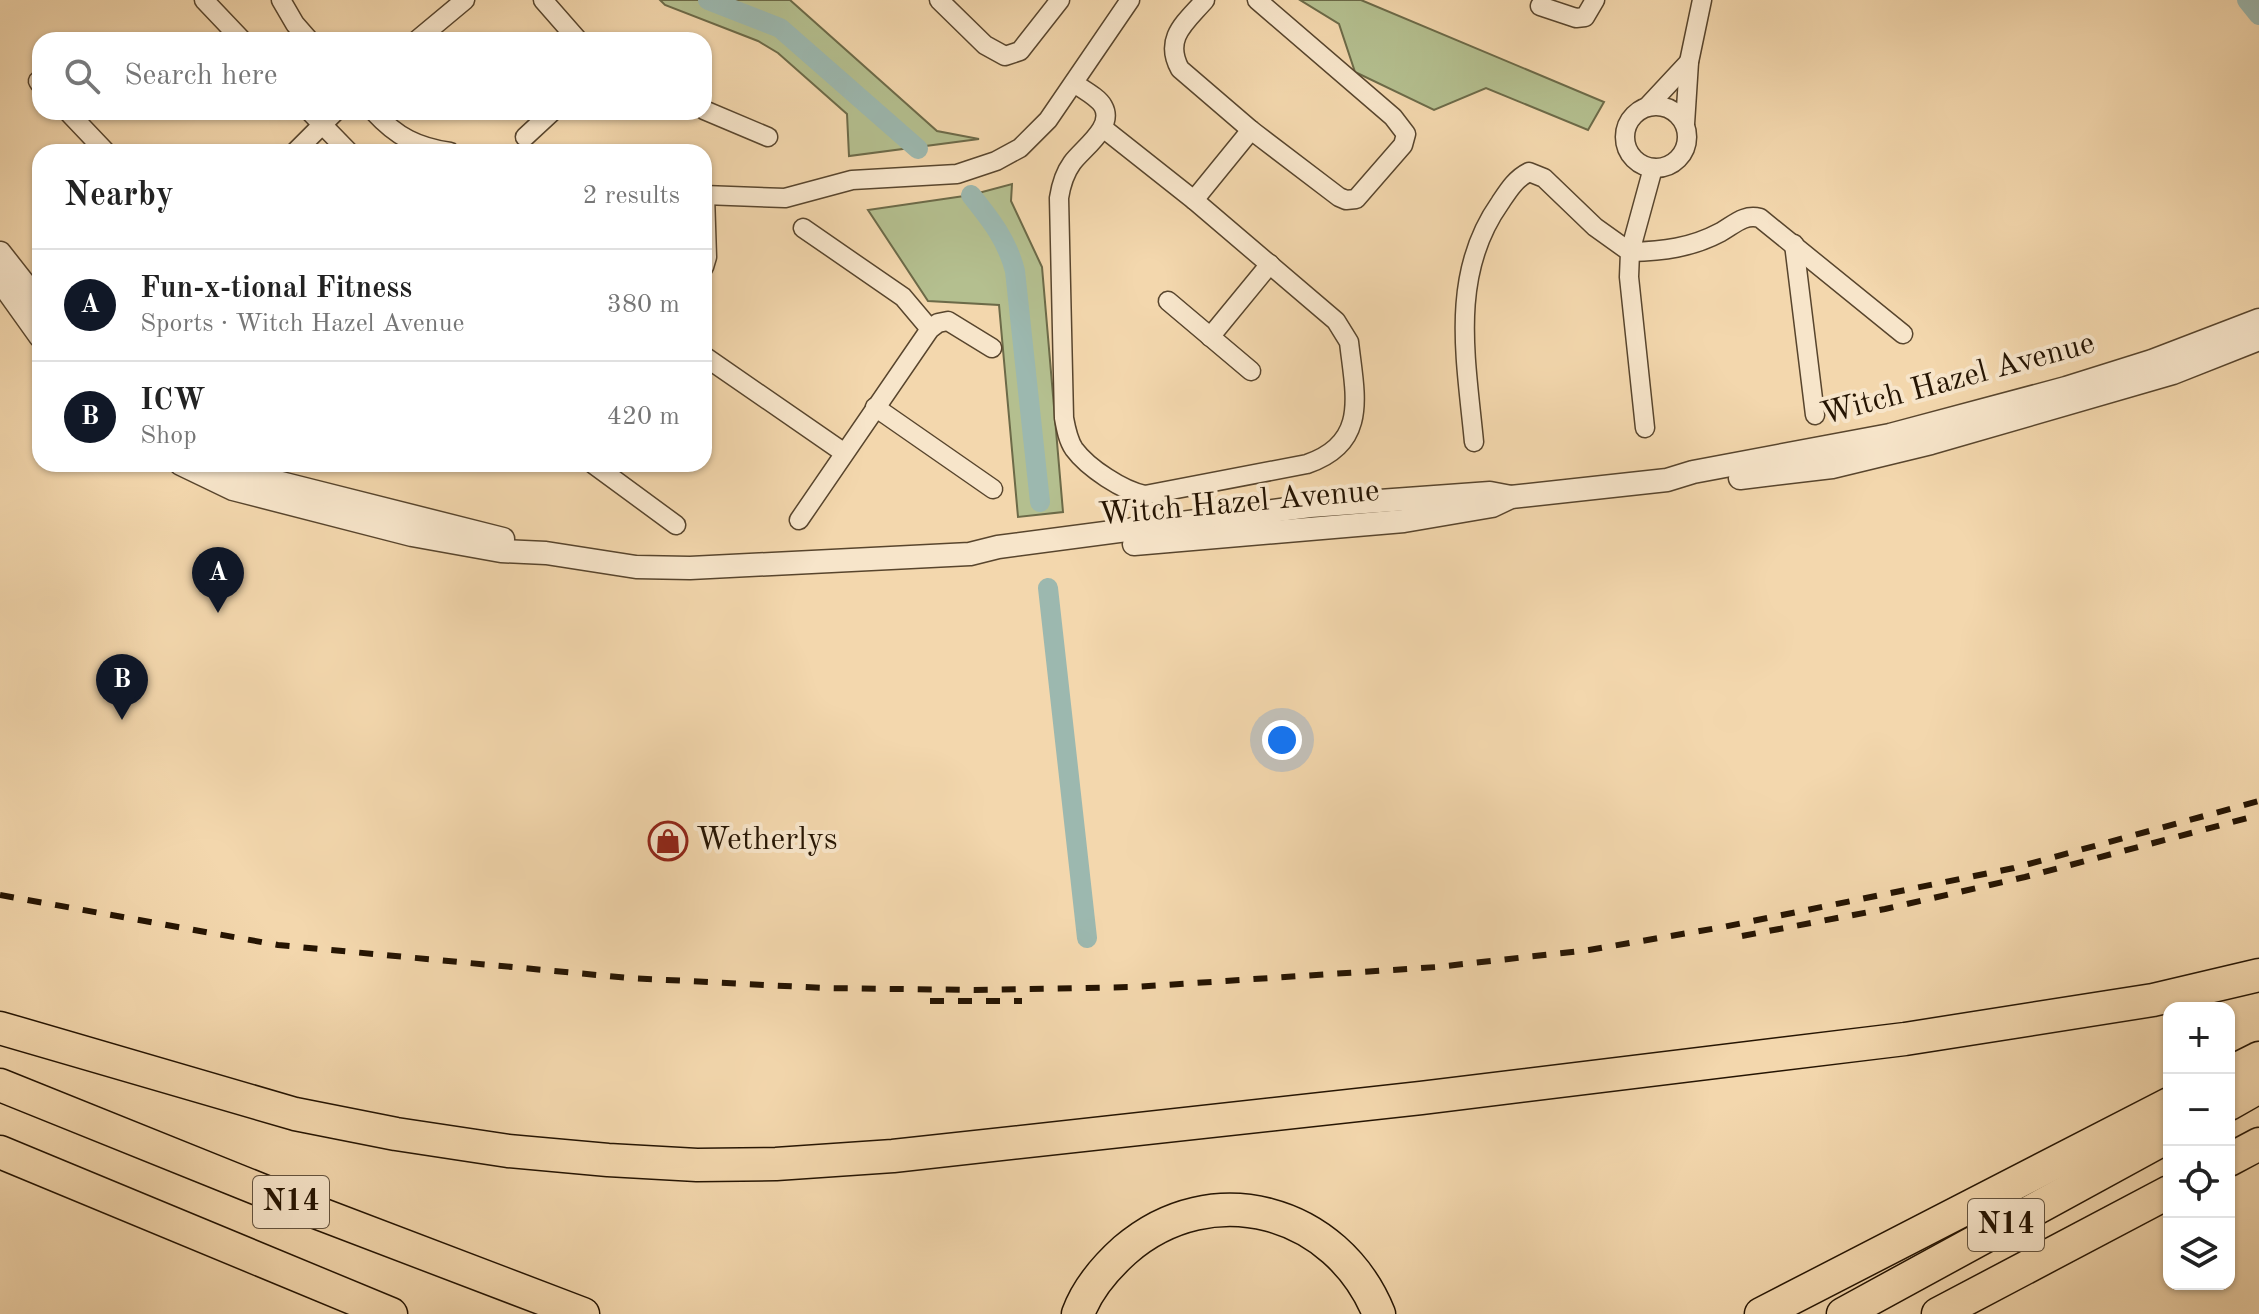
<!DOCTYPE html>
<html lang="en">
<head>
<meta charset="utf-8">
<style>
	:root { --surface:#fff; --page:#f6f6f6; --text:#222; --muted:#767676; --line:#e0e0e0; --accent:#111827 }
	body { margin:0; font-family:"Old Standard TT",serif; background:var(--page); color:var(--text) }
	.controls { position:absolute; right:24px; bottom:24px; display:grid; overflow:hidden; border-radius:16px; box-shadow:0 2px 6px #0004 }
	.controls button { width:72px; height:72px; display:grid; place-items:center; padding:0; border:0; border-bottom:2px solid var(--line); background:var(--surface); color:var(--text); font:40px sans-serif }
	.you { position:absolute; left:1282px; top:740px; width:28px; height:28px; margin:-20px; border:6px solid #fff; border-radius:50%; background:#1a73e8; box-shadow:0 0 0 12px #1a73e833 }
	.badge { display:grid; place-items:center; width:52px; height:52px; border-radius:50%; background:var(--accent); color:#fff; font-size:26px; font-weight:700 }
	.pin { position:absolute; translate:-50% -66px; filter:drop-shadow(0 2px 4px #0008) }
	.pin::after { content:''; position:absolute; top:42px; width:28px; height:24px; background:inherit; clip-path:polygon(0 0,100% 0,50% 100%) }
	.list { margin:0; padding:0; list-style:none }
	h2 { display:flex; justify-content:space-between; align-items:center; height:104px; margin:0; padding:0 32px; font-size:34px }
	h2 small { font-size:26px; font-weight:400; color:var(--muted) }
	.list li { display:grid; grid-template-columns:52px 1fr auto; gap:24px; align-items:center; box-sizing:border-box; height:112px; padding:0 32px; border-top:2px solid var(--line) }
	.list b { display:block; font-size:30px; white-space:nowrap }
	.list p { margin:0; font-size:26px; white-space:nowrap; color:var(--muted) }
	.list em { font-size:26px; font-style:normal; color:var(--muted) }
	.icon { flex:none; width:44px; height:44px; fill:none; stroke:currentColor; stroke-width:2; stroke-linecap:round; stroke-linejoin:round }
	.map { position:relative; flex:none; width:2259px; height:1314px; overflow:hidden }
	.search { position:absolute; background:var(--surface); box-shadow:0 2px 6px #0004; left:32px; top:32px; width:680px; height:88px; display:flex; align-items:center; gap:20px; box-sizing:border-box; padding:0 28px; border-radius:24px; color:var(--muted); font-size:30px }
	.panel { position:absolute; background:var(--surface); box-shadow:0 2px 6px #0004; left:32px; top:144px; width:680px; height:328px; border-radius:24px }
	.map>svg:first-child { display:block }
</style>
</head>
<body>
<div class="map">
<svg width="2259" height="1314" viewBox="0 0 2259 1314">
	<rect width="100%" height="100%" fill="#f3d7ad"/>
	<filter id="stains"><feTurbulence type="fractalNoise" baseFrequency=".0025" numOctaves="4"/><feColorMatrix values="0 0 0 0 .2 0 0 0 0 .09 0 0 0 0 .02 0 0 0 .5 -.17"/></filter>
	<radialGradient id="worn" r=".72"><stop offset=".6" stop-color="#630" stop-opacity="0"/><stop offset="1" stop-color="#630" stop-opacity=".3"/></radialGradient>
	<g fill="#b4bf8f" stroke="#6c6a48" stroke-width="2">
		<polygon points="660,0 790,0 937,131 979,139 849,156 847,114 778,53 758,41 665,5"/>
		<polygon points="1300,0 1361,0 1604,102 1588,130 1486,88 1434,110 1355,72 1339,24"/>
		<polygon points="1012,184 1011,201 1042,267 1063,512 1018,517 999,305 928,301 868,210 971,195"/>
	</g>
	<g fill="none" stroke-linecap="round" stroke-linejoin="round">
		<g stroke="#9cb8af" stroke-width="20">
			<polyline points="708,0 780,28 918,149"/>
			<polyline points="2247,0 2259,15"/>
			<path d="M 971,195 C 991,220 1007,240 1015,271 L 1040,502"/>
			<polyline points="1048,588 1087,938"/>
		</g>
		<defs>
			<g id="minor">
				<polyline points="204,0 242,40"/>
				<polyline points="281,0 295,24 309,40"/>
				<polyline points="543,0 578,40"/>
				<polyline points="939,0 985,45 1005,56 1020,51 1060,0"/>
				<path d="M 1205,0 C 1186,22 1163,38 1180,69 L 1251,130 L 1339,197 L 1346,200 L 1356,199 L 1403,145 L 1406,134 L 1393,117 L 1257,0"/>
				<polyline points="1540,6 1576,18 1585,17 1595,0"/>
				<polyline points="417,40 465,0"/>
				<polyline points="38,81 40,84"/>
				<path d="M 1074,83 C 1082,89 1098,97 1103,106 C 1115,127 1083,148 1072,163 C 1064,174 1061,185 1059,198 L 1064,418 C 1066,429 1068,440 1074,449 C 1088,468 1123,491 1145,495 L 1307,464 C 1369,443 1355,395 1349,342 L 1336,321 L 1194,200 L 1103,128"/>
				<circle cx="1656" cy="137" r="31"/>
				<polyline points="1648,106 1689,62"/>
				<polyline points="704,110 768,137"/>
				<polyline points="68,112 106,152"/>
				<polyline points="310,112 349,152"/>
				<path d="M 374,112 C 397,137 417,147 450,152"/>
				<polyline points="1685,124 1689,62 1702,0"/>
				<polyline points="525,137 552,112"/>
				<polyline points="295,152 335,112"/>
				<path d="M 1653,168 L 1630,252 C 1663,251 1691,248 1721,232 C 1735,224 1744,214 1760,218 L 1903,334"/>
				<polyline points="704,195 785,198 852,180 957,174 996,161 1020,148 1048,120 1130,0"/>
				<polyline points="1194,200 1251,130"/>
				<polyline points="803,228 903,297 930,329"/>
				<polyline points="1794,244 1815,415"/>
				<polyline points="704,267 707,257 705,195"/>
				<polyline points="1168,301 1251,371"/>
				<polyline points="1210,337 1270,264"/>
				<polyline points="704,356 843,452"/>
				<polyline points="875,407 993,489"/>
				<path d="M 1474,442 C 1466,359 1449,275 1500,203 C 1508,191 1515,179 1529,172 L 1544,178 L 1595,227 L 1630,252 L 1629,277 L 1645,428"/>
				<polyline points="593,464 676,525"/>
				<polyline points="799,520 930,329 938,323 948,321 992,348"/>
			</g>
			<g id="tertiary">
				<polyline points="0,253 40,304"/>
				<polyline points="0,280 40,336"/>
				<polyline points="181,464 233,489 412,535 501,551 546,553 636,567 690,568 970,554 998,547 1310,506 1490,493 1511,497"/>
				<polyline points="220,464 265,479 503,539"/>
				<polyline points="1740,478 1832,467 1931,443 2173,373 2259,339"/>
				<polyline points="1134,544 1404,521 1492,506 1511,497 1667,480 1693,472 1890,435 2066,388 2152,361 2259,320"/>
			</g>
			<g id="motorway">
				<polyline points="0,1028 295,1114 396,1134 508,1151 608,1160 697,1165 776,1164 893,1156 1421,1098 1905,1039 2153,1000 2259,975"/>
				<polyline points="2229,1073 2259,1058"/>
				<polyline points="0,1085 318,1213 583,1314"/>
				<polyline points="2229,1104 2259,1087"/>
				<polyline points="0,1152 391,1314"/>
				<polyline points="2229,1160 2259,1144"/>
				<path d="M 1078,1314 C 1087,1289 1105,1268 1125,1250 C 1212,1175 1337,1210 1379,1314"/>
				<polyline points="1761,1314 2169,1104"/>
				<polyline points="1843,1314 2169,1136"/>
				<polyline points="1938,1314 2169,1192"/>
			</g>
		</defs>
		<use href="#minor" stroke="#58452d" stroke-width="21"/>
		<use href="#tertiary" stroke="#58452d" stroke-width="25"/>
		<use href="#motorway" stroke="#251402" stroke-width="35"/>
		<use href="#minor" stroke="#f7e5ca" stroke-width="18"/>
		<use href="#tertiary" stroke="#f7e5ca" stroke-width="22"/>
		<use href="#motorway" stroke="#f3d7ad" stroke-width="32"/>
		<g stroke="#251402" stroke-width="6" stroke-dasharray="14 14" stroke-linecap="butt">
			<polyline points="0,895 278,945 629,978 824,988 974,990 1134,987 1437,967 1589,950 1723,927 2014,868 2259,801"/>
			<polyline points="1742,936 1885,909 2025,877 2259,815"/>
			<polyline points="930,1001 1022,1001"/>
		</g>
	</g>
	<defs>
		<symbol id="shop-ring" viewBox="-11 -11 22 22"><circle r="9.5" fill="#f7e5ca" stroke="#8f2418" stroke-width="1.5"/><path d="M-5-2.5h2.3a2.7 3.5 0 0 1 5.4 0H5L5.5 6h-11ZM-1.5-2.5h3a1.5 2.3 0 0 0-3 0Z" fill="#8f2418"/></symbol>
	</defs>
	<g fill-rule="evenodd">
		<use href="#shop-ring" x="646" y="819" width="44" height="44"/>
	</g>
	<g text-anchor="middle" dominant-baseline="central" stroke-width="8" stroke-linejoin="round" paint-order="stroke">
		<g fill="#f7e5ca" stroke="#64533e" stroke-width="2">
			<rect x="253" y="1176" width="76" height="52" rx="6"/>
			<rect x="1968" y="1199" width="76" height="52" rx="6"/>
		</g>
		<g font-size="30" font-weight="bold" fill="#251402">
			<text x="291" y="1202">N14</text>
			<text x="2006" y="1225">N14</text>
		</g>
		<g font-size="32" fill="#251402" stroke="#f7e5ca">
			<text transform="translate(1958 380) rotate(-15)">Witch Hazel Avenue</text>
			<text transform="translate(1239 504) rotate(-5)">Witch Hazel Avenue</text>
		</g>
		<g font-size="32" fill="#251402" stroke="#f7e5ca" text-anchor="start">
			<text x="696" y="841">Wetherlys</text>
		</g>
	</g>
	<rect width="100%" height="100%" filter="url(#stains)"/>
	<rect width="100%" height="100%" fill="url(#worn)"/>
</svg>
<div class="controls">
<button>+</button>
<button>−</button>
<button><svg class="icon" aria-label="locate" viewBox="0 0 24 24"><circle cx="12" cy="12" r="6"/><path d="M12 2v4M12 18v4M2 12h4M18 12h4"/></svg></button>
<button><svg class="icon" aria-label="layers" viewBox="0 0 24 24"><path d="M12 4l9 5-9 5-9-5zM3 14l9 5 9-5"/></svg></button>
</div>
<div class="you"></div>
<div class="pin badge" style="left:218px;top:613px">A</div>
<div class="pin badge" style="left:122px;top:720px">B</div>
<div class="search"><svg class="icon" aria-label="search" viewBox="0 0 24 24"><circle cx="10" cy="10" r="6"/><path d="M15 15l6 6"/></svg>Search here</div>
<section class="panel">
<h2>Nearby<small>2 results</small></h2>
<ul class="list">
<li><span class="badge">A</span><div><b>Fun-x-tional Fitness</b><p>Sports · Witch Hazel Avenue</p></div><em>380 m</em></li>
<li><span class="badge">B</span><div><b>ICW</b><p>Shop</p></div><em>420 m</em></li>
</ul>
</section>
</div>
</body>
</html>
